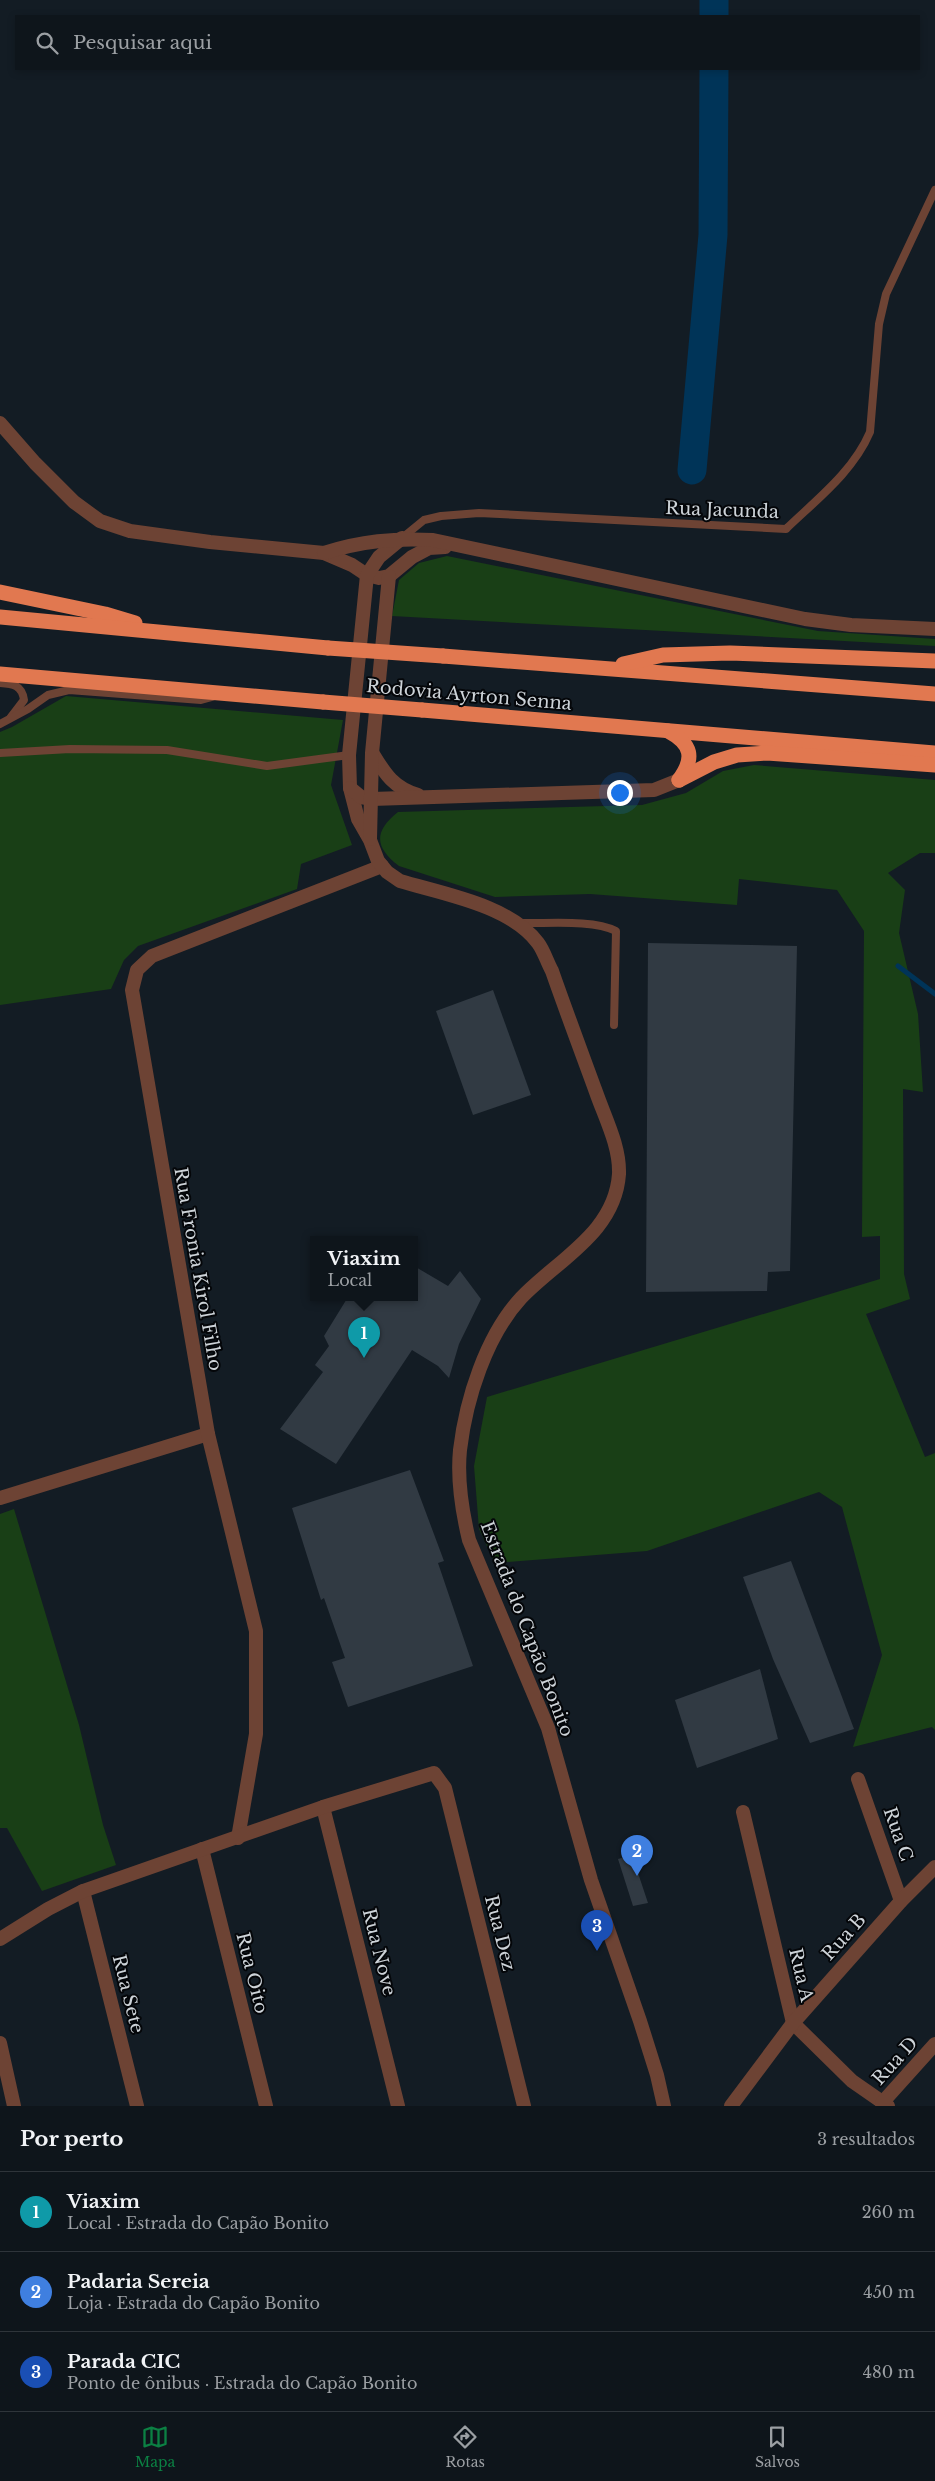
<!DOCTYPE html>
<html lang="pt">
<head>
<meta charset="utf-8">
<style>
	:root { --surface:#0e151b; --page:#1c2228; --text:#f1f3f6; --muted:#9b9fa3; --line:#2e343a; --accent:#0b8043 }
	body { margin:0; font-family:"Libre Baskerville",serif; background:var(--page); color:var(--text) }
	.you { position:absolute; left:619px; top:792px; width:18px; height:18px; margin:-12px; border:4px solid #fff; border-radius:50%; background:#1a73e8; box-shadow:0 0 0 8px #1a73e833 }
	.badge { display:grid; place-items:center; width:32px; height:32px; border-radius:50%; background:var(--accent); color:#fff; font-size:16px; font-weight:700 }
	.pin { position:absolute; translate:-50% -41px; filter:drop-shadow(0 1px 2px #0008) }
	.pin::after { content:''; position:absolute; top:26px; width:18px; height:15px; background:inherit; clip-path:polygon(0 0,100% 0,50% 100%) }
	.popup { position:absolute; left:310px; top:1236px; width:108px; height:65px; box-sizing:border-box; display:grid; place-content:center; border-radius:0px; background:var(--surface); filter:drop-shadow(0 1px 4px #0005); font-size:16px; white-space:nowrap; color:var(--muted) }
	.popup b { font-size:19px; color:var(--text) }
	.popup::after { content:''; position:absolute; left:50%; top:100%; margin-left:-10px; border:10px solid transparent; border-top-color:var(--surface) }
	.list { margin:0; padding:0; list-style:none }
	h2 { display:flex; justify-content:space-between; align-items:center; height:65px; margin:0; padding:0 20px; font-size:21px }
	h2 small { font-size:16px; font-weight:400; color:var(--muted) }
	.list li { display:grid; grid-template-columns:32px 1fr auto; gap:15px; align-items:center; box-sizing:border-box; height:80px; padding:0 20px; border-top:1px solid var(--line) }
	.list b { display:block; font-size:19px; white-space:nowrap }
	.list p { margin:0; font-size:16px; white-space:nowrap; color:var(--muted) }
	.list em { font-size:16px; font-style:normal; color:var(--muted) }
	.icon { flex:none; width:28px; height:28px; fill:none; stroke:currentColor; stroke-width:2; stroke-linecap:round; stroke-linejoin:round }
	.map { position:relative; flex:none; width:935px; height:2106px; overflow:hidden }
	.search { position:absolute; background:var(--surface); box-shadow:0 2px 8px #0003; left:15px; right:15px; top:15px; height:55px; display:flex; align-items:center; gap:12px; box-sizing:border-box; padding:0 18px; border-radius:0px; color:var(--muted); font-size:19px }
	.sheet { height:305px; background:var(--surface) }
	nav { display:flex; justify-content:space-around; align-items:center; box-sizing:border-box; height:70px; border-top:1px solid var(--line); background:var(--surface); font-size:14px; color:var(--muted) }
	nav a { display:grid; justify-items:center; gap:2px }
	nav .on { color:var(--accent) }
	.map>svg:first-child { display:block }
</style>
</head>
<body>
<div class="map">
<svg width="935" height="2106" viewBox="0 0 935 2106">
	<rect width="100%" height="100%" fill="#131c24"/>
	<g fill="#193f16">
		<polygon points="447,556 818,631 935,639 935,646 392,616 399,580 419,563"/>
		<polygon points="66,696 343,720 331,785 352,845 301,864 297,889 138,946 124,960 111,989 0,1005 0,732 12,727"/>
		<path d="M 754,765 L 935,780 L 935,853 L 920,853 L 888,873 L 905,890 L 899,933 L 918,1014 L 923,1092 L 903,1089 L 904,1274 L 910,1299 L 866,1314 L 925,1457 L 935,1453 L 935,1730 L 932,1727 L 853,1747 L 882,1655 L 842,1507 L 819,1492 L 647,1551 L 495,1563 L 479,1529 L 474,1466 L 487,1397 L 880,1279 L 880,1236 L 862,1237 L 864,931 L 837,890 L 739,879 L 737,905 L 590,894 L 495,897 L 399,866 C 374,847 374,831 398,812 L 642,805 L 686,793 L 723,771 Z"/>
		<polygon points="14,1509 79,1725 103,1825 116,1865 42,1891 7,1828 0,1828 0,1514"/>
	</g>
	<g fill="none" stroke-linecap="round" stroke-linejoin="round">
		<polyline stroke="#003458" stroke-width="5" points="898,966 935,994"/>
		<g stroke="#003458" stroke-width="29">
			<polyline points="714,16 714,0"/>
			<polyline points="692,470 713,235 714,69"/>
		</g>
	</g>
	<g fill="#313a43">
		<polygon points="648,943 797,946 790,1271 768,1272 767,1291 646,1292"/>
		<polygon points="493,990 531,1095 473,1115 436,1011"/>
		<polygon points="414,1266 448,1286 460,1271 481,1299 459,1344 449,1378 438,1366 412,1350 336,1464 280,1429 323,1372 315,1365 329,1346 324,1336 348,1297 414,1297"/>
		<polygon points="410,1470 444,1561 438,1563 473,1666 348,1707 332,1662 345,1658 324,1598 321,1600 292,1508"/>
		<polygon points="791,1561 854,1729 810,1743 773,1659 743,1577"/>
		<polygon points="760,1669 778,1739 697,1768 675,1700"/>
		<polygon points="632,1855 648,1903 633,1906 618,1859"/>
	</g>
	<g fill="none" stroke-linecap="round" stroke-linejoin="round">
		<g stroke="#6d4334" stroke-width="8">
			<path d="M 402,538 L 424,520 L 441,516 L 479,513 L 786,529 C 816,500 853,472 870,432 L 879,324 L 886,294 L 935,190"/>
			<path d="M 0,683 C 13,684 22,685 24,700 L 11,717"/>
			<polyline points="0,724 28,709 48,695 69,690 201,700 212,697"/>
			<polyline points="0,753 70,749 167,750 267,766 349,755"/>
			<path d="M 519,923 C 546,924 592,919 616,931 L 614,1025"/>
		</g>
		<g stroke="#6d4334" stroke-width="14">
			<polyline points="0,1498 208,1434"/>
			<polyline points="858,1779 901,1901"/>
			<polyline points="323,1807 398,2106"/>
			<polyline points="743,1812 793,2023 852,2081 888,2106"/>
			<polyline points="238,1838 256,1734 256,1631 208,1434 132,990 137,970 152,956 382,866"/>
			<polyline points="202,1849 266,2106"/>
			<polyline points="83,1891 137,2106"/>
			<polyline points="0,1939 48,1909 83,1891 323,1807 434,1773 445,1788 524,2106"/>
			<polyline points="0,2043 14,2106"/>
			<polyline points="882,2103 935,2044"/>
			<polyline points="731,2106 793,2023 901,1901 935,1867"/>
		</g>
		<g stroke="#6d4334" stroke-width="14">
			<polyline points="0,423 35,463 74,502 100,521 130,531 210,542 324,553 352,565 367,575 379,578 389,576 412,557 429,548 445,547"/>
			<path d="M 402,538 L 379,557 L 367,575 L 349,755 L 350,788 L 358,819 L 370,840 L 378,861 L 387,872 L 400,881 C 443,894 510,905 538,943 C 544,951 547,962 552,971 C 566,1011 581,1051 596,1092 C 605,1118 620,1146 619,1174 C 615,1233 557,1260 521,1298 C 486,1336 466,1399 460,1450 C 457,1480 462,1511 469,1540 L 548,1728 L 591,1880 L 640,2021 L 657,2075 L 664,2106"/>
			<path d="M 324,553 C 361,541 394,538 433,540 L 805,619 L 851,625 L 935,629"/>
			<path d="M 373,754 C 385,774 394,788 418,795"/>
			<polyline points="350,788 361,797 372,799 654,790 679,780"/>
			<polyline points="370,839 372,753 389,576"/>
		</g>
		<g stroke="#e17850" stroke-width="15">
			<polyline points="0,592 105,614 135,623"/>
			<polyline points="0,617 328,648"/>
			<polyline points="443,656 935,694"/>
			<polyline points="623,664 663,655 730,653 935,661"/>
			<polyline points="0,674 323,702"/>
			<polyline points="422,710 935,753"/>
			<path d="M 668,731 C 692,744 695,758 679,780"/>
			<polyline points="679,780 714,762 737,755 767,753 935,765"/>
		</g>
		<g stroke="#e17850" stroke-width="15">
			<polyline points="328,648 443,656"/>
			<polyline points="323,702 422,710"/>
		</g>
	</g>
	<g text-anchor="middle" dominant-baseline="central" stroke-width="4" stroke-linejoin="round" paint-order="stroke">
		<g font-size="18" fill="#cdd3d8" stroke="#040609">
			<text transform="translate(722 510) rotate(2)">Rua Jacunda</text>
			<text transform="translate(469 695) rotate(5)">Rodovia Ayrton Senna</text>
			<text transform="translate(198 1269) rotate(80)">Rua Fronia Kirol Filho</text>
			<text transform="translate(527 1629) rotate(69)">Estrada do Capão Bonito</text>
			<text transform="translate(898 1834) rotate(71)">Rua C</text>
			<text transform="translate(500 1933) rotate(76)">Rua Dez</text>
			<text transform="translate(844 1937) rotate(-48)">Rua B</text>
			<text transform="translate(379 1952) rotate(76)">Rua Nove</text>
			<text transform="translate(252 1973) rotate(76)">Rua Oito</text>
			<text transform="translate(801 1975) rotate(77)">Rua A</text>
			<text transform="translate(128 1994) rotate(76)">Rua Sete</text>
			<text transform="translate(895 2061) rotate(-48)">Rua D</text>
		</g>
	</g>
</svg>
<div class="you"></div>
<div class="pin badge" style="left:364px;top:1358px;background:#0f9aa8">1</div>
<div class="popup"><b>Viaxim</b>Local</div>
<div class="pin badge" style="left:637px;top:1876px;background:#3f7fe0">2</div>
<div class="pin badge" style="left:597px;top:1951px;background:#1a4fb4">3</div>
<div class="search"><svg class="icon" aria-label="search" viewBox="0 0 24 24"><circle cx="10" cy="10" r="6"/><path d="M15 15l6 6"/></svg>Pesquisar aqui</div>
</div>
<section class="sheet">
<h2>Por perto<small>3 resultados</small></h2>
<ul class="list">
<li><span class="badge" style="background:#0f9aa8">1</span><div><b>Viaxim</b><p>Local · Estrada do Capão Bonito</p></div><em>260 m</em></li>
<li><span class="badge" style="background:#3f7fe0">2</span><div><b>Padaria Sereia</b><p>Loja · Estrada do Capão Bonito</p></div><em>450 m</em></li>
<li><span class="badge" style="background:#1a4fb4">3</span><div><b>Parada CIC</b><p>Ponto de ônibus · Estrada do Capão Bonito</p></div><em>480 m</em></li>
</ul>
</section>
<nav>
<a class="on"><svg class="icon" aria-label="map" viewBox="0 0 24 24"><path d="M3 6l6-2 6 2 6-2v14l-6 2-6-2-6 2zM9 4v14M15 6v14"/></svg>Mapa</a>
<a><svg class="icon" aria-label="directions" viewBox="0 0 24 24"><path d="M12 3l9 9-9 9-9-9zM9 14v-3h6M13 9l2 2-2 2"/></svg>Rotas</a>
<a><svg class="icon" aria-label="saved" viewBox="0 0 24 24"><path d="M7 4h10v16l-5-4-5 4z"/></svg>Salvos</a>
</nav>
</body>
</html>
